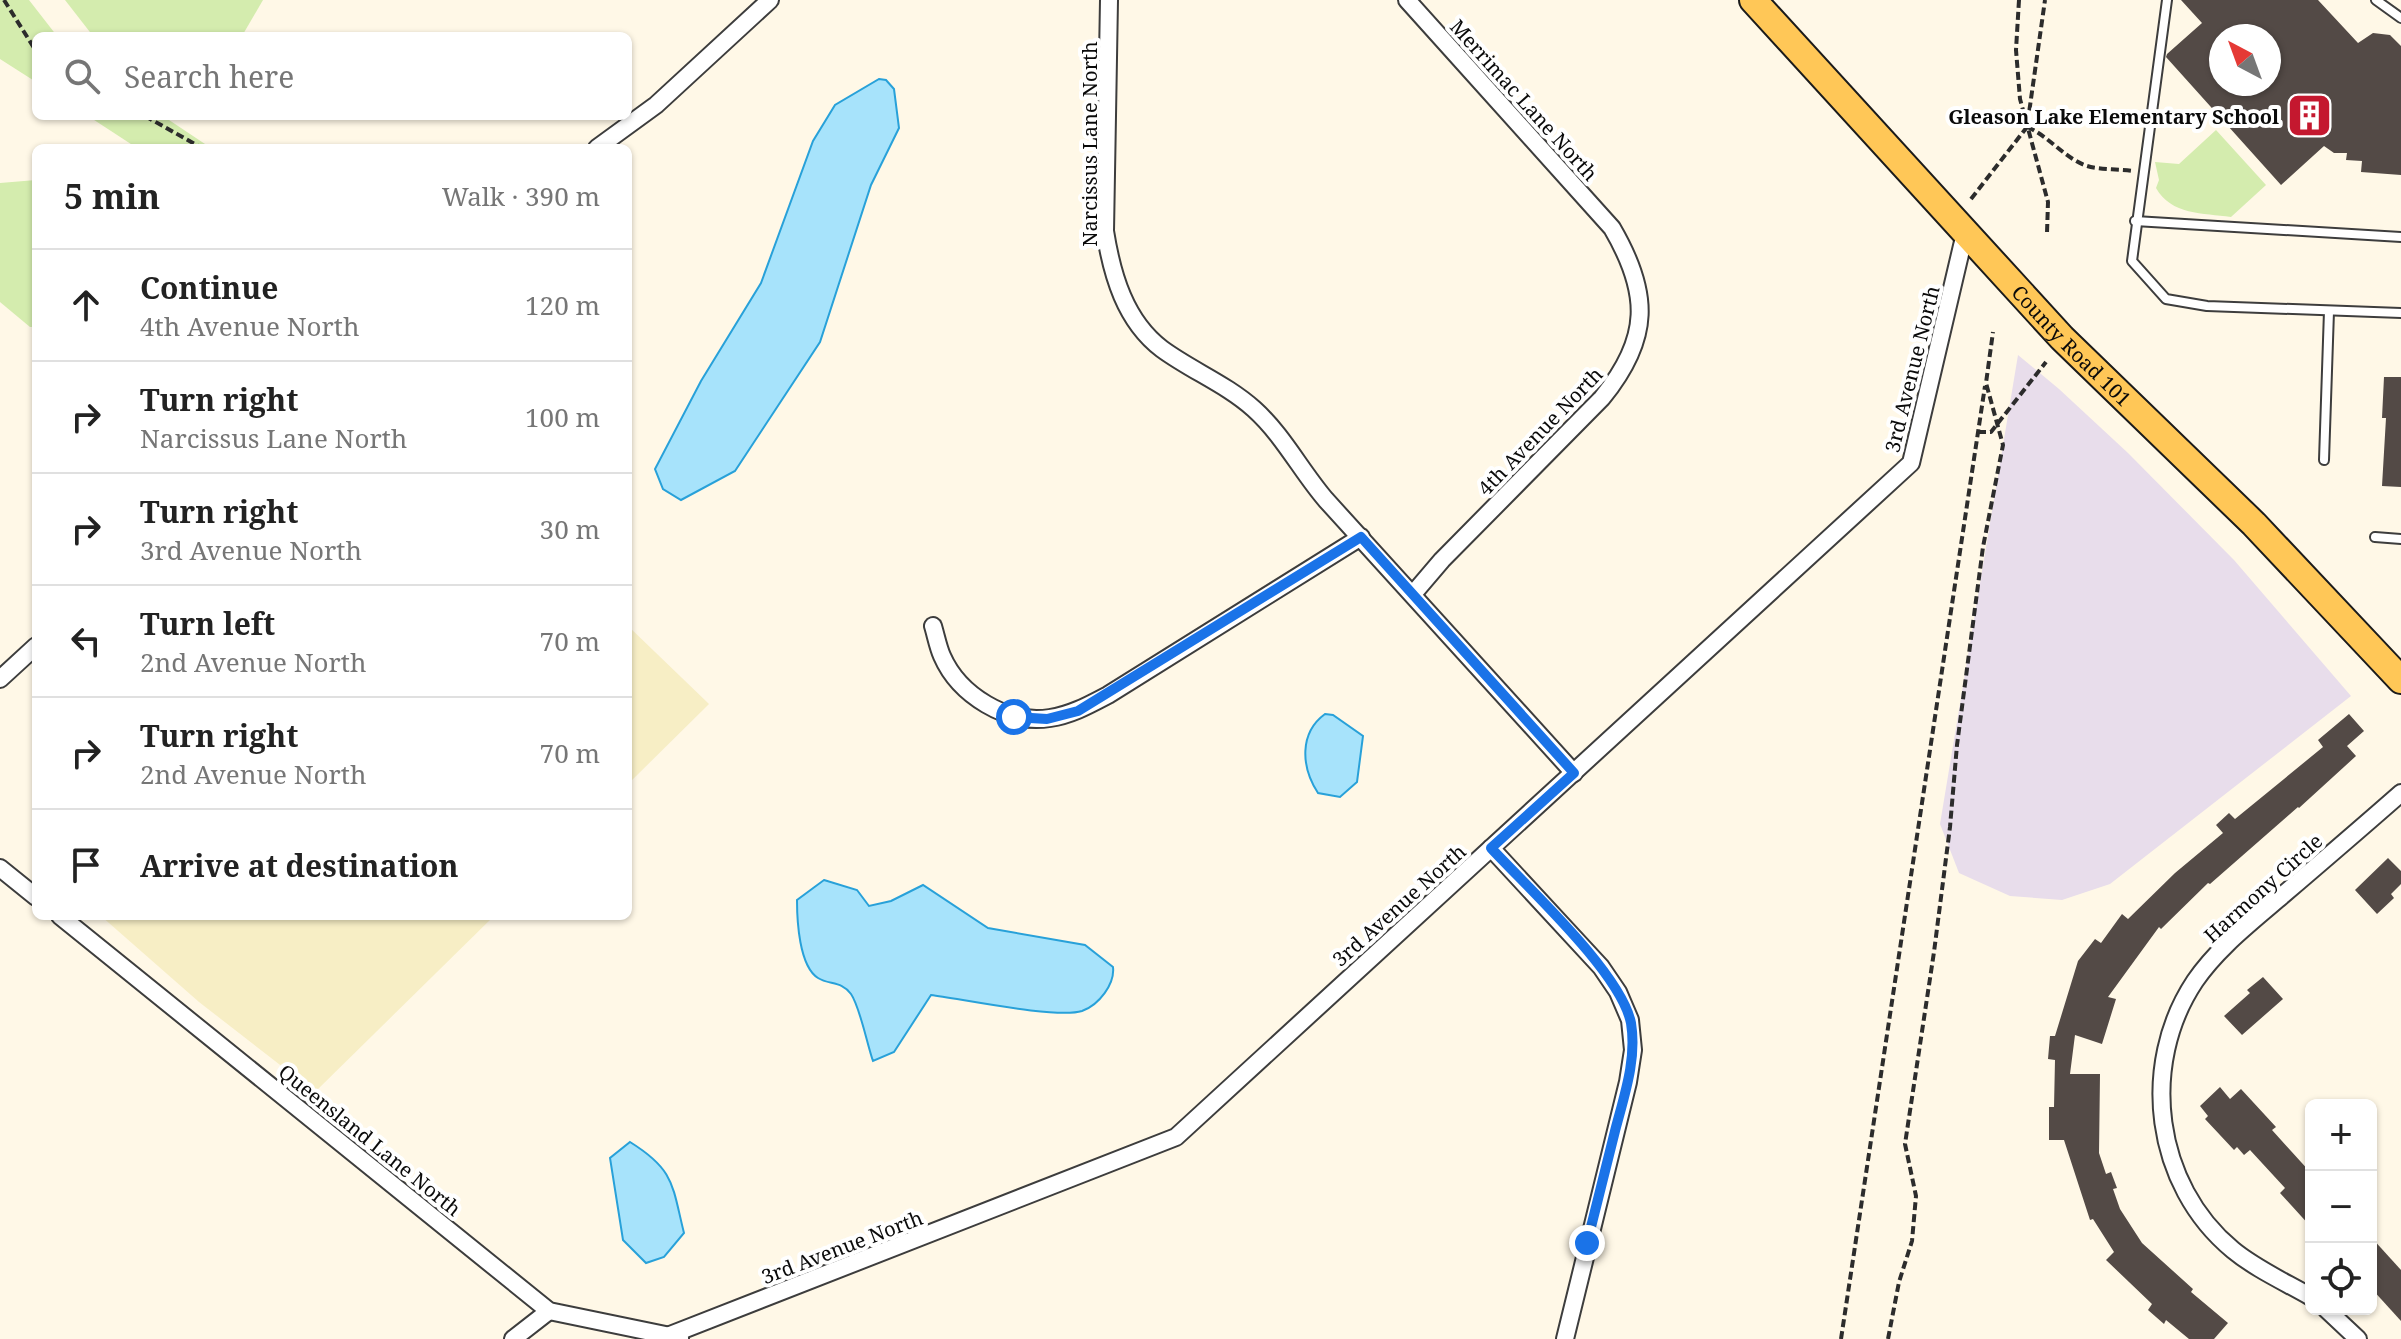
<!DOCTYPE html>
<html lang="en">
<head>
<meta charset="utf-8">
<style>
	:root { --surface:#fff; --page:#f6f6f6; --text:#222; --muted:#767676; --line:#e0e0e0 }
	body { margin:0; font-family:"Noto Serif",serif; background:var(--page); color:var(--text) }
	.controls { position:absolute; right:24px; bottom:24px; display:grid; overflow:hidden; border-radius:12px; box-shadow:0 2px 6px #0004 }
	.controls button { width:72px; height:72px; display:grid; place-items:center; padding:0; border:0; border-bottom:2px solid var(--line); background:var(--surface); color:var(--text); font:40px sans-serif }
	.compass { position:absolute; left:2209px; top:24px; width:72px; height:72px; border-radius:50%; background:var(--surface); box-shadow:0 2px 6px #0004; rotate:319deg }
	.stop { position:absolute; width:24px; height:24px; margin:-18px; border:6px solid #1a73e8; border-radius:50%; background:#fff }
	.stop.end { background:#1a73e8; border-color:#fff; box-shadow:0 2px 8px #0008 }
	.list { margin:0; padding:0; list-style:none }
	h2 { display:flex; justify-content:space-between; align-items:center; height:104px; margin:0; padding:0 32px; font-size:34px }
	h2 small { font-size:26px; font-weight:400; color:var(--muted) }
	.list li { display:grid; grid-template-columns:52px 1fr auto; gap:24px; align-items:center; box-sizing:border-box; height:112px; padding:0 32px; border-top:2px solid var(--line) }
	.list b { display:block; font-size:30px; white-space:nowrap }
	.list p { margin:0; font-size:26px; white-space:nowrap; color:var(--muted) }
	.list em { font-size:26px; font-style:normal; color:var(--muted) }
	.icon { flex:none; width:44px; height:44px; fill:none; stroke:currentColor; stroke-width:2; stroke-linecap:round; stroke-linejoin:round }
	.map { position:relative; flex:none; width:2401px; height:1339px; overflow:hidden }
	.search { position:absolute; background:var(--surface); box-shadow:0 2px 6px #0004; left:32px; top:32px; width:600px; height:88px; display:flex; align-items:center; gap:20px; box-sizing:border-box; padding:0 28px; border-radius:12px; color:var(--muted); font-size:30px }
	.panel { position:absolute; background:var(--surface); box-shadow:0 2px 6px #0004; left:32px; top:144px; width:600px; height:776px; border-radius:12px }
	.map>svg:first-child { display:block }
</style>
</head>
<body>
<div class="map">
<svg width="2401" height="1339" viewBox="0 0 2401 1339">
	<rect width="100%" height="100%" fill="#fff8e7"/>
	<polygon fill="#e8ddeb" points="2018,355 2059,389 2128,453 2234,560 2351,696 2110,884 2062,900 2010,896 1959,873 1940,824"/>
	<g fill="#f7eec5">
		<polygon points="628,626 709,704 628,784"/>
		<polygon points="101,916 494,916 315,1092 199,1002"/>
	</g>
	<g fill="#d4ecae">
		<polygon points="0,0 29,0 57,36 36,36 36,82 0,59"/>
		<polygon points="65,0 263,0 242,36 93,36"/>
		<polygon points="88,116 163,116 211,148 137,148"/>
		<path d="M 2216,130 L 2266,185 L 2231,217 C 2203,213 2171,215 2156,188 L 2159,180 L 2155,162 L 2179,164 Z"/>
		<polygon points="36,180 36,327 30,327 0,302 0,183"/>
	</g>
	<g fill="#a7e3fb" stroke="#28a1d9" stroke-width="2">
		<polygon points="879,79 886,80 894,89 899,128 871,185 820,342 735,471 681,500 663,489 655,469 701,381 761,283 813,141 835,105"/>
		<path d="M 1325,714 L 1333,715 L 1363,736 L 1357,782 L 1340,797 L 1318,793 C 1301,767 1299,733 1325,714 Z"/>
		<path d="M 824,880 L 857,890 L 869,906 L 891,901 L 923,885 L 988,928 L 1085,945 L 1113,967 C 1115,984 1099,1005 1082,1011 C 1057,1019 962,999 931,995 L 894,1052 L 873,1061 C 867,1044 860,1007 851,994 C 842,981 829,985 818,978 C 799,966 797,920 797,900 Z"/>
		<path d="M 630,1142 C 675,1170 672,1185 684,1233 L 664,1257 L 646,1263 L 623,1240 L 610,1158 Z"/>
	</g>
	<g fill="#534a46" fill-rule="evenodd">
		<path d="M 2181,0 L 2318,0 L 2358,43 L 2373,33 L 2390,35 L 2401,46 L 2401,175 L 2361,172 L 2362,161 L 2346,160 L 2347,153 L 2334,153 L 2324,146 L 2281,185 L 2166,57 L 2167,54 L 2202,23 ZM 2221,36 L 2269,36 L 2269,84 L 2221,84 Z"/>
		<polygon points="2384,377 2401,377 2401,487 2382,486 2386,418 2382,418"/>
		<polygon points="2349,714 2364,731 2347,746 2356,756 2299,808 2298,807 2210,884 2208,883 2161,929 2159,927 2108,997 2116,999 2102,1044 2075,1035 2070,1074 2100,1074 2099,1153 2106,1174 2111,1172 2117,1188 2113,1189 2120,1209 2142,1243 2193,1289 2191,1292 2228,1323 2214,1339 2189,1339 2166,1320 2164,1324 2148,1310 2152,1304 2106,1260 2114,1252 2093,1219 2090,1220 2064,1140 2049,1140 2049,1107 2054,1107 2055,1060 2048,1059 2050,1036 2055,1036 2078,961 2095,939 2101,943 2122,914 2128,919 2175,873 2223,833 2216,825 2229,813 2235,819 2323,747 2318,740"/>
		<polygon points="2388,858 2401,871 2401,884 2391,894 2394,898 2377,914 2355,890"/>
		<polygon points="2263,977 2283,999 2242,1035 2224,1016 2250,993 2247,990"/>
		<polygon points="2220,1087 2230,1099 2241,1089 2276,1127 2272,1130 2311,1173 2311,1227 2280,1193 2285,1188 2250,1150 2244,1155 2237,1147 2234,1150 2205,1119 2208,1116 2200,1106"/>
		<polygon points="2371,1237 2401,1270 2401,1321 2371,1288"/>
	</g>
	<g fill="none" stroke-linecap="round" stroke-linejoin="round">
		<defs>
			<g id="lane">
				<polyline points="2167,0 2132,261 2166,299 2207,306 2401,313"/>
				<polyline points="2376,0 2401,18"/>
				<polyline points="2135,221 2401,237"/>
				<polyline points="2324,460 2329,311"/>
				<polyline points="2375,537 2401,539"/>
			</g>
			<g id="street">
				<path d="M 1109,0 L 1105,231 C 1112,275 1125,321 1162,349 C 1192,371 1226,384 1254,409 C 1283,435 1301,471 1326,500 L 1574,773"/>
				<path d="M 1407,0 L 1612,228 C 1650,293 1651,338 1602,398 L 1442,560 L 1413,594"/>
				<polyline points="597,148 656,105 770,0"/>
				<path d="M 933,626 C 936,636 938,647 942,656 C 959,695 1007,725 1050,718 C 1071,715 1089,705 1108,695 L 1361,537"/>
				<polyline points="0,679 36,646"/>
				<polyline points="1491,848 1601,967 1618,992 1630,1020 1633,1050 1628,1082 1565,1339"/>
				<polyline points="0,868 36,897"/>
				<polyline points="60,916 549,1311 680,1338"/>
				<path d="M 2311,1297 C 2285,1282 2256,1269 2233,1250 C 2154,1185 2139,1065 2195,981 C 2217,949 2248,925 2277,900 C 2318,865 2360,829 2401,793"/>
				<polyline points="2326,1309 2358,1339"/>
				<polyline points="670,1335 1176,1137 1911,463 1965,233"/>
				<polyline points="513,1339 549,1311"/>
			</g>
			<g id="primary">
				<path id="s1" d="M 1753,0 L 2062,338 L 2254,524 L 2401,680"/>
			</g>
		</defs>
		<use href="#lane" stroke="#3d3d3d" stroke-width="12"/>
		<use href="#street" stroke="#3d3d3d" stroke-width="20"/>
		<use href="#primary" stroke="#1b1b1b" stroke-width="30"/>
		<g stroke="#2c2c2c" stroke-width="4" stroke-dasharray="8 4" stroke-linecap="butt">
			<polyline points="4,0 36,51"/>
			<polyline points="2019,0 2016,50 2020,99 2048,202 2047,233"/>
			<polyline points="145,116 202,148"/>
			<path d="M 2027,127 C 2049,136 2064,158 2087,166 C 2100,170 2119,169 2133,171"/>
			<polyline points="1971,199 2027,127 2045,0"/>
			<polyline points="1978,432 1991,432 2046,362"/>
			<polyline points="1841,1339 1985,386"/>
			<polyline points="1888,1339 1899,1282 1912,1241 1916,1196 1905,1144 1934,952 1950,827 1957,745 1983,547 2003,445 1986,383 1993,332"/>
		</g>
		<use href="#lane" stroke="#fff" stroke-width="8"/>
		<use href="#street" stroke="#fff" stroke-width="16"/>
		<use href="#primary" stroke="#ffc757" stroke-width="26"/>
	</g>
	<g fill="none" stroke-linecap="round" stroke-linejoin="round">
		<path stroke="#1a73e8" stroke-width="10" d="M 1014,717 L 1047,719 L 1078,711 L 1361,537 L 1574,773 L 1491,848 C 1528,888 1621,973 1631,1023 C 1637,1060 1624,1096 1615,1131 C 1606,1168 1596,1206 1587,1243"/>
	</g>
	<defs>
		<symbol id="building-square" viewBox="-11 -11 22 22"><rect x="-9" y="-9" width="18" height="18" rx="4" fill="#c4182f" stroke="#fff"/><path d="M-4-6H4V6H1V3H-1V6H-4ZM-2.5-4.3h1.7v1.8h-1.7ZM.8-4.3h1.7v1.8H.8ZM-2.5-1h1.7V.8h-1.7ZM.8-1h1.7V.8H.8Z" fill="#fff"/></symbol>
	</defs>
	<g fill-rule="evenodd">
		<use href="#building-square" x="2284" y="90" width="51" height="51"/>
	</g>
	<g text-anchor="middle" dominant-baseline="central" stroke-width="8" stroke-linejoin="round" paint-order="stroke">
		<g font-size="20" fill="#0a0a0a" stroke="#fff">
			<text transform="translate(1524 100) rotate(48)">Merrimac Lane North</text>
			<text transform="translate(1089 144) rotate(-90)">Narcissus Lane North</text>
			<text stroke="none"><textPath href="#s1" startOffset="470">County Road 101</textPath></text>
			<text transform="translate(1912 369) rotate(-76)">3rd Avenue North</text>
			<text transform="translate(1540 431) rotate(-46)">4th Avenue North</text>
			<text transform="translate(2263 888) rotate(-42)">Harmony Circle</text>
			<text transform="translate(1399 905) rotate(-42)">3rd Avenue North</text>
			<text transform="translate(370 1140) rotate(39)">Queensland Lane North</text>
			<text transform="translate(842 1247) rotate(-21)">3rd Avenue North</text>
		</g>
		<g font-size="20" font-weight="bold" fill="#0a0a0a" stroke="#fff" text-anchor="end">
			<text x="2279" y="116">Gleason Lake Elementary School</text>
		</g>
	</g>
</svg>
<div class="controls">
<button>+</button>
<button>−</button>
<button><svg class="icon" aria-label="locate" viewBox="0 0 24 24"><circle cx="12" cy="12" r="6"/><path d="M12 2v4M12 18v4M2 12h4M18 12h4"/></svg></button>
</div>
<svg class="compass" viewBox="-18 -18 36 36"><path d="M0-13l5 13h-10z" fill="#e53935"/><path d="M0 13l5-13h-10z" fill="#767676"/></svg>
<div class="stop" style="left:1014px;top:717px"></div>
<div class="stop end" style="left:1587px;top:1243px"></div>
<div class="search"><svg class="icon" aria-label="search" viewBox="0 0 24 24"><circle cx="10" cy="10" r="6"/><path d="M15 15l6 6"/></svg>Search here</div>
<section class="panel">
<h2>5 min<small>Walk · 390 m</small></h2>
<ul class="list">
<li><svg class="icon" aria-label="ahead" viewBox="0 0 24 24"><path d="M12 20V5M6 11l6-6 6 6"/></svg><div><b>Continue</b><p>4th Avenue North</p></div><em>120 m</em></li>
<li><svg class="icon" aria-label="right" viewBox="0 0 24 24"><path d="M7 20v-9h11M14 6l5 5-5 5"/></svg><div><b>Turn right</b><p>Narcissus Lane North</p></div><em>100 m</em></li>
<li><svg class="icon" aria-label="right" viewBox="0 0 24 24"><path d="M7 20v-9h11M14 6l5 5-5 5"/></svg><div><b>Turn right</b><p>3rd Avenue North</p></div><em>30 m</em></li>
<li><svg class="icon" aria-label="left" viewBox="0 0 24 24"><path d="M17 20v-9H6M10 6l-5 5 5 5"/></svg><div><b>Turn left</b><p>2nd Avenue North</p></div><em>70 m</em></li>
<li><svg class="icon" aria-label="right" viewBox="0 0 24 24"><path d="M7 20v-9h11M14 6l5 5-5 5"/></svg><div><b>Turn right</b><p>2nd Avenue North</p></div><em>70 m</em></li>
<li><svg class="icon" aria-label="arrive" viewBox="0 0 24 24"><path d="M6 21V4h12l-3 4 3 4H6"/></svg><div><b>Arrive at destination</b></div></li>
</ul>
</section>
</div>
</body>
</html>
